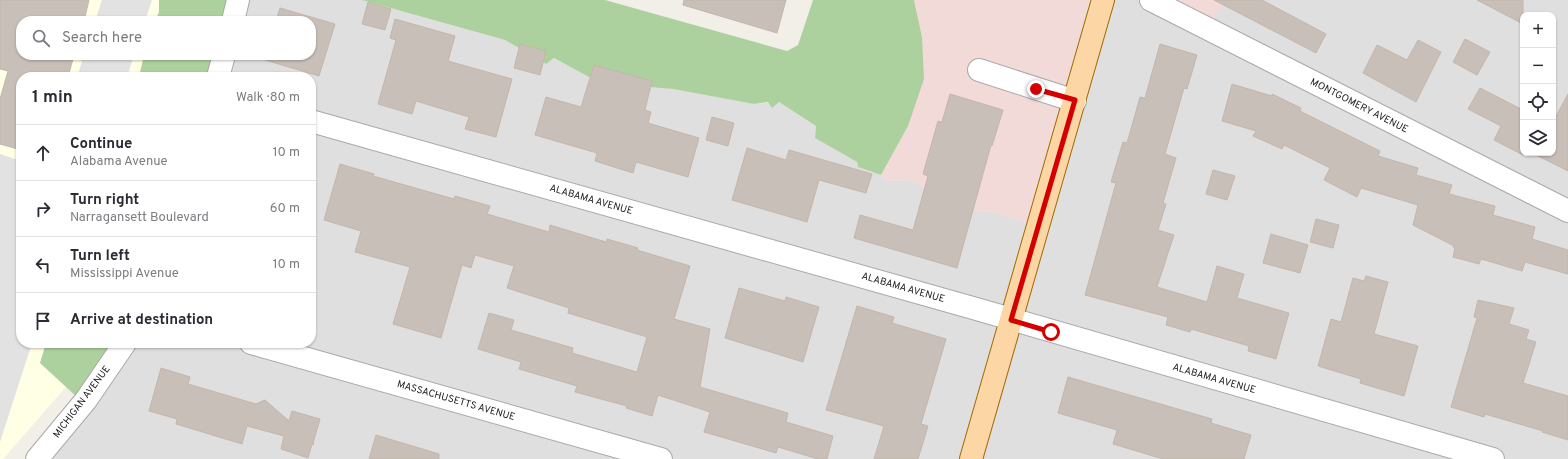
<!DOCTYPE html>
<html lang="en">
<head>
<meta charset="utf-8">
<style>
	:root { --surface:#fff; --page:#f7f7f7; --text:#2b2b33; --muted:#7c7c81; --line:#e1e1e2 }
	body { margin:0; font-family:Overpass,sans-serif; background:var(--page); color:var(--text) }
	.controls { position:absolute; right:12px; top:12px; display:grid; overflow:hidden; border-radius:8px; box-shadow:0 1px 3px #0004 }
	.controls button { width:36px; height:36px; display:grid; place-items:center; padding:0; border:0; border-bottom:1px solid var(--line); background:var(--surface); color:var(--text); font:20px sans-serif }
	.stop { position:absolute; width:12px; height:12px; margin:-9px; border:3px solid #d40000; border-radius:50%; background:#fff }
	.stop.end { background:#d40000; border-color:#fff; box-shadow:0 1px 4px #0008 }
	.list { margin:0; padding:0; list-style:none }
	h2 { display:flex; justify-content:space-between; align-items:center; height:52px; margin:0; padding:0 16px; font-size:17px }
	h2 small { font-size:13px; font-weight:400; color:var(--muted) }
	.list li { display:grid; grid-template-columns:26px 1fr auto; gap:12px; align-items:center; box-sizing:border-box; height:56px; padding:0 16px; border-top:1px solid var(--line) }
	.list b { display:block; font-size:15px; white-space:nowrap }
	.list p { margin:0; font-size:13px; white-space:nowrap; color:var(--muted) }
	.list em { font-size:13px; font-style:normal; color:var(--muted) }
	.icon { flex:none; width:22px; height:22px; fill:none; stroke:currentColor; stroke-width:2; stroke-linecap:round; stroke-linejoin:round }
	.map { position:relative; flex:none; width:1568px; height:459px; overflow:hidden }
	.search { position:absolute; background:var(--surface); box-shadow:0 1px 3px #0004; left:16px; top:16px; width:300px; height:44px; display:flex; align-items:center; gap:10px; box-sizing:border-box; padding:0 14px; border-radius:16px; color:var(--muted); font-size:15px }
	.panel { position:absolute; background:var(--surface); box-shadow:0 1px 3px #0004; left:16px; top:72px; width:300px; height:276px; border-radius:16px }
	.map>svg:first-child { display:block }
</style>
</head>
<body>
<div class="map">
<svg width="1568" height="459" viewBox="0 0 1568 459">
	<rect width="100%" height="100%" fill="#f2efe9"/>
	<path fill="#e0dfdf" fill-rule="evenodd" d="M 237,0 L 362,0 L 505,40 L 545,64 L 554,58 L 600,83 L 673,89 L 754,104 L 779,102 L 816,126 L 815,138 L 857,162 L 858,167 L 881,175 L 887,181 L 910,180 L 965,210 L 993,212 L 1036,226 L 1102,0 L 1568,0 L 1568,459 L 34,459 L 121,343 L 311,343 L 311,77 L 215,77 L 222,55 L 311,55 L 311,21 L 231,21 ZM 1523,15 L 1553,15 L 1553,153 L 1523,153 Z"/>
	<g fill="#f2dad9">
		<polygon points="914,0 1102,0 1036,226 993,212 965,210 910,180 905,182 906,180 887,181 881,175 908,126 922,37"/>
		<polygon points="1173,0 1225,0 1213,21"/>
	</g>
	<polygon fill="#ffffe5" points="0,0 220,0 214,21 21,21 21,55 204,55 197,77 21,77 21,343 97,343 66,387 3,459 0,459"/>
	<g fill="#add19e">
		<polygon points="159,0 237,0 231,21 155,21 159,12"/>
		<polygon points="362,0 605,0 787,51 798,45 813,0 914,0 922,37 924,79 908,126 881,175 858,167 857,162 815,138 816,126 779,102 772,108 768,102 754,104 673,89 600,83 554,58 546,64 505,40"/>
		<polygon points="144,55 222,55 215,77 139,77"/>
		<polygon points="46,343 121,343 78,398 40,363"/>
	</g>
	<g fill="#e2e2e2">
		<polygon points="102,0 152,0 145,21 95,21"/>
		<polygon points="84,55 134,55 127,77 77,77"/>
		<polygon points="0,154 21,161 21,343 32,343 0,442"/>
	</g>
	<g fill="#c7bfb8" stroke="#c4b6ab">
		<polygon points="0,0 89,0 84,21 21,21 21,55 74,55 68,77 21,77 21,150 0,144 0,99 8,71 0,69"/>
		<polygon points="684,0 786,0 777,33 683,5"/>
		<polygon points="1214,0 1262,0 1326,34 1316,53"/>
		<polygon points="1477,0 1523,0 1523,24"/>
		<polygon points="368,2 391,9 385,30 362,24"/>
		<polygon points="280,8 335,24 319,76 265,60 267,55 311,55 311,21 276,21"/>
		<polygon points="395,19 455,36 448,61 512,79 496,137 465,129 469,117 416,101 412,114 378,104 396,40 390,38"/>
		<polygon points="1465,39 1490,52 1477,75 1453,62"/>
		<polygon points="1418,40 1441,52 1416,102 1363,73 1377,45 1407,60"/>
		<polygon points="520,44 546,51 540,75 514,68"/>
		<polygon points="1160,44 1197,55 1187,89 1184,88 1165,154 1176,158 1163,203 1166,204 1158,230 1174,235 1157,287 1207,302 1217,266 1244,274 1237,298 1289,313 1276,359 1248,351 1249,346 1191,329 1190,332 1166,325 1168,317 1085,295 1116,183 1111,182 1123,142 1127,143 1140,97 1145,98"/>
		<polygon points="594,65 652,81 645,110 651,112 648,123 699,138 688,177 636,162 633,173 595,161 597,153 535,135 546,97 581,107"/>
		<polygon points="1232,84 1272,96 1272,94 1301,108 1300,111 1380,151 1378,156 1418,168 1416,175 1452,185 1449,194 1495,206 1493,215 1535,227 1532,239 1568,250 1568,274 1525,262 1522,271 1481,259 1479,264 1453,257 1455,248 1453,247 1454,246 1413,225 1418,205 1361,188 1357,197 1324,180 1330,168 1284,145 1282,149 1253,136 1256,131 1222,121"/>
		<polygon points="1480,88 1523,110 1523,155 1494,140 1501,126 1468,109"/>
		<polygon points="950,94 1003,110 992,146 991,145 957,268 854,238 860,215 913,230 928,176 923,174 938,121 942,122"/>
		<polygon points="1568,94 1568,171 1536,155 1537,153 1553,153 1553,122"/>
		<polygon points="712,117 734,123 728,146 706,140"/>
		<polygon points="747,148 786,160 789,150 872,174 866,193 819,180 807,222 732,200"/>
		<polygon points="340,164 374,174 373,176 454,199 455,196 490,206 487,214 549,232 550,225 606,242 607,239 638,248 637,250 690,266 674,319 710,329 700,387 788,413 786,422 833,436 827,459 818,459 778,447 776,453 704,432 710,412 658,395 652,416 626,408 627,406 575,392 577,386 519,369 521,362 478,349 489,313 514,320 511,330 573,348 572,353 637,372 647,337 568,313 569,308 507,288 514,266 475,255 471,268 462,265 441,338 393,324 410,267 355,252 361,231 324,220"/>
		<polygon points="1213,170 1235,176 1227,200 1206,194"/>
		<polygon points="1316,219 1339,225 1333,248 1310,242"/>
		<polygon points="1271,234 1308,245 1300,273 1263,263"/>
		<polygon points="1366,276 1388,282 1374,334 1418,346 1404,396 1360,383 1361,379 1318,366 1331,319 1341,322 1353,278 1364,281"/>
		<polygon points="739,288 785,301 786,297 819,307 803,362 725,338"/>
		<polygon points="1478,300 1514,308 1509,324 1529,330 1526,339 1536,342 1523,383 1568,396 1568,440 1542,432 1543,431 1485,414 1484,417 1451,407 1477,318 1474,317"/>
		<polygon points="857,306 894,317 892,323 946,339 921,424 928,426 918,459 874,459 884,426 826,410"/>
		<polygon points="161,368 190,377 188,384 256,404 265,400 289,421 292,411 320,419 313,443 314,445 312,444 308,458 281,449 284,436 247,426 242,444 176,424 177,419 149,411"/>
		<polygon points="1068,377 1212,419 1211,423 1251,435 1244,459 1163,459 1113,444 1117,430 1058,413"/>
		<polygon points="376,435 439,454 439,459 369,459"/>
	</g>
	<g fill="none" stroke-linecap="round" stroke-linejoin="round">
		<defs>
			<g id="street">
				<polyline points="1151,0 1568,211"/>
				<polyline points="233,21 238,0"/>
				<polyline points="979,70 1075,101"/>
				<polyline points="218,77 224,55"/>
				<polyline points="311,121 973,308 1493,459"/>
				<polyline points="251,343 661,459"/>
				<polyline points="37,459 86,400 125,343"/>
			</g>
			<polyline id="primary" points="971,459 1103,0"/>
		</defs>
		<use href="#street" stroke="#a9a9a9" stroke-width="24"/>
		<use href="#primary" stroke="#a06b00" stroke-width="24"/>
		<use href="#street" stroke="#fff" stroke-width="22"/>
		<use href="#primary" stroke="#fcd6a4" stroke-width="22"/>
	</g>
	<g fill="none" stroke-linecap="round" stroke-linejoin="round">
		<polyline stroke="#d40000" stroke-width="5" points="1036,89 1075,100 1011,320 1051,332"/>
	</g>
	<g text-anchor="middle" dominant-baseline="central" stroke-width="3" stroke-linejoin="round" paint-order="stroke">
		<g font-size="10" fill="#222" stroke="#fff">
			<text transform="translate(1359 106) rotate(27)">MONTGOMERY AVENUE</text>
			<text transform="translate(591 200) rotate(16)">ALABAMA AVENUE</text>
			<text transform="translate(903 288) rotate(16)">ALABAMA AVENUE</text>
			<text transform="translate(1214 379) rotate(16)">ALABAMA AVENUE</text>
			<text transform="translate(456 401) rotate(16)">MASSACHUSETTS AVENUE</text>
			<text transform="translate(82 402) rotate(-53)">MICHIGAN AVENUE</text>
		</g>
	</g>
</svg>
<div class="controls">
<button>+</button>
<button>−</button>
<button><svg class="icon" aria-label="locate" viewBox="0 0 24 24"><circle cx="12" cy="12" r="6"/><path d="M12 2v4M12 18v4M2 12h4M18 12h4"/></svg></button>
<button><svg class="icon" aria-label="layers" viewBox="0 0 24 24"><path d="M12 4l9 5-9 5-9-5zM3 14l9 5 9-5"/></svg></button>
</div>
<div class="stop" style="left:1051px;top:332px"></div>
<div class="stop end" style="left:1036px;top:89px"></div>
<div class="search"><svg class="icon" aria-label="search" viewBox="0 0 24 24"><circle cx="10" cy="10" r="6"/><path d="M15 15l6 6"/></svg>Search here</div>
<section class="panel">
<h2>1 min<small>Walk · 80 m</small></h2>
<ul class="list">
<li><svg class="icon" aria-label="ahead" viewBox="0 0 24 24"><path d="M12 20V5M6 11l6-6 6 6"/></svg><div><b>Continue</b><p>Alabama Avenue</p></div><em>10 m</em></li>
<li><svg class="icon" aria-label="right" viewBox="0 0 24 24"><path d="M7 20v-9h11M14 6l5 5-5 5"/></svg><div><b>Turn right</b><p>Narragansett Boulevard</p></div><em>60 m</em></li>
<li><svg class="icon" aria-label="left" viewBox="0 0 24 24"><path d="M17 20v-9H6M10 6l-5 5 5 5"/></svg><div><b>Turn left</b><p>Mississippi Avenue</p></div><em>10 m</em></li>
<li><svg class="icon" aria-label="arrive" viewBox="0 0 24 24"><path d="M6 21V4h12l-3 4 3 4H6"/></svg><div><b>Arrive at destination</b></div></li>
</ul>
</section>
</div>
</body>
</html>
